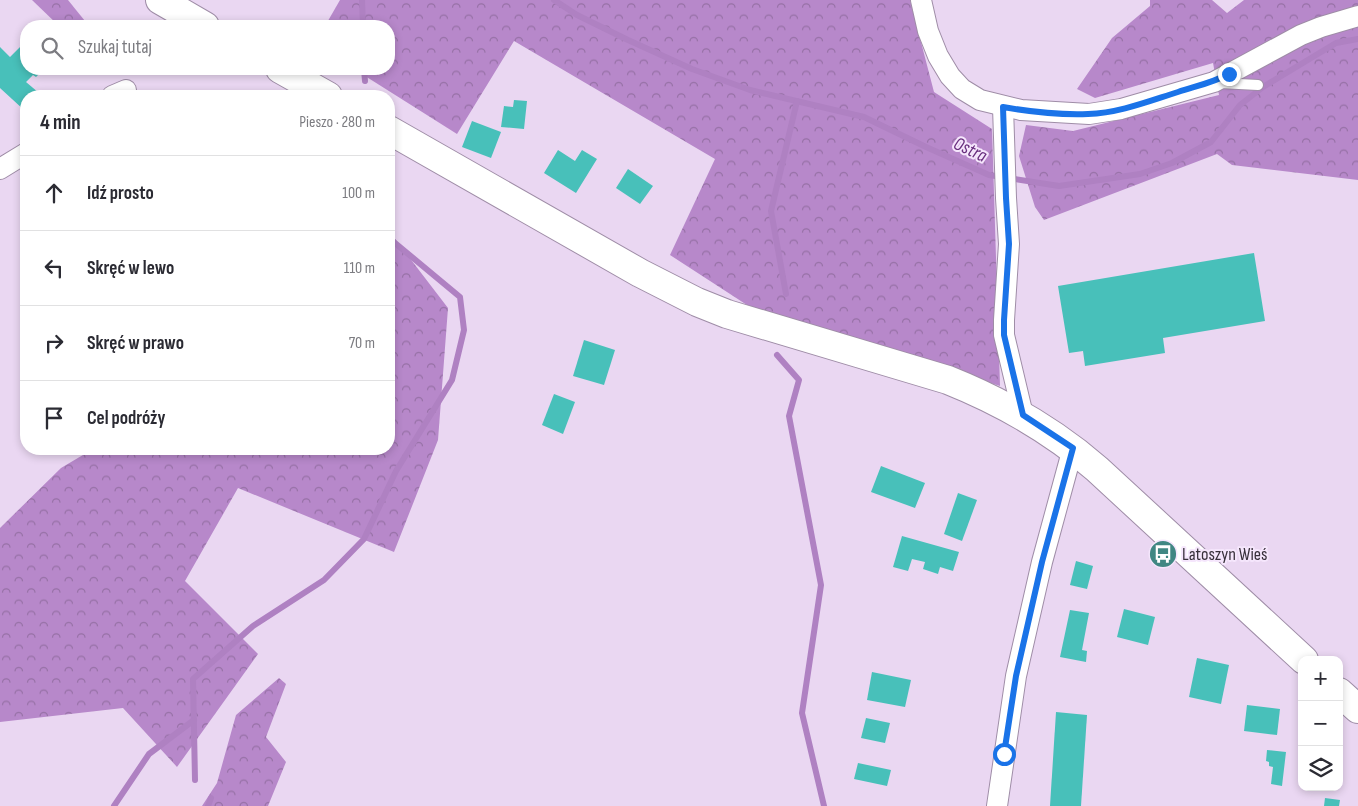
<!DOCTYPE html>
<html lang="pl">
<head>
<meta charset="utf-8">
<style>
	:root { --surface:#fff; --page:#f7f7f7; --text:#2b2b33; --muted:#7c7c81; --line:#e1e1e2 }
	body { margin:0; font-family:"Sofia Sans Condensed",sans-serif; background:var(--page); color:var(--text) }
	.controls { position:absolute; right:15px; bottom:15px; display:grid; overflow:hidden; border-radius:10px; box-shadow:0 2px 8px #0003 }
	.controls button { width:45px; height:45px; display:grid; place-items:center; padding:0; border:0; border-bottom:1px solid var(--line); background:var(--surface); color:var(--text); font:25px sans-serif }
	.stop { position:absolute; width:15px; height:15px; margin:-11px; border:4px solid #1a73e8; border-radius:50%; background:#fff }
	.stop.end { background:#1a73e8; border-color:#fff; box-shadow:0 1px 5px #0008 }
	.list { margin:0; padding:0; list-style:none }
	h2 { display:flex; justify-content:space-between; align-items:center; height:65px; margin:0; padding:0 20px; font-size:21px }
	h2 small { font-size:16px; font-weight:400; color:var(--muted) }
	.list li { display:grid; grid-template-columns:32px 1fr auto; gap:15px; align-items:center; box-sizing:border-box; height:75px; padding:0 20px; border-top:1px solid var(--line) }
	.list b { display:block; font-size:19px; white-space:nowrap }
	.list em { font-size:16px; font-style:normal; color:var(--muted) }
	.icon { flex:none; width:28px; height:28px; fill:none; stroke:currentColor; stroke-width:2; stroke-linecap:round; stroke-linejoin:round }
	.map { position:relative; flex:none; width:1358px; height:806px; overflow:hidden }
	.search { position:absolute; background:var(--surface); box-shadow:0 2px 8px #0003; left:20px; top:20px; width:375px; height:55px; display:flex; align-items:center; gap:12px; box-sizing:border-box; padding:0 18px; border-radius:20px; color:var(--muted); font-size:19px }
	.panel { position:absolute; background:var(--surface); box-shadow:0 2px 8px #0003; left:20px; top:90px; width:375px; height:365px; border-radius:20px }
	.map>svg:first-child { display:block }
</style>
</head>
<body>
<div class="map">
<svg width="1358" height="806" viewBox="0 0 1358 806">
	<defs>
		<pattern id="forest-crowns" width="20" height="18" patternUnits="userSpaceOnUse" patternTransform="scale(1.25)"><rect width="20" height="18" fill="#b788ca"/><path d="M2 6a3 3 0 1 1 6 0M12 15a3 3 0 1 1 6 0" fill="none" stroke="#9670a5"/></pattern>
	</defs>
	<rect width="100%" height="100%" fill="#ead7f2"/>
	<g fill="url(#forest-crowns)">
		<polygon points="32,0 68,0 89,26 59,26"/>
		<polygon points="340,0 910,0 934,92 992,129 1000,386 747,305 670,255 715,159 514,41 457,134 354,69 389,69 389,26 325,26"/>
		<polygon points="1150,0 1212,0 1227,13 1244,0 1358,0 1358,180 1232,165 1217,154 1044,220 1035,207 1019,156 1026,125 1073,131 1219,95 1213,63 1095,98 1077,89 1112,38 1150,6"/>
		<polygon points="389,231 448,308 438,440 394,552 238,488 185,581 258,654 177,767 123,708 0,722 0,528 61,468 93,449 389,449"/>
		<polygon points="279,678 286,684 266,737 286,762 268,806 202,806 217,783 236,715"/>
	</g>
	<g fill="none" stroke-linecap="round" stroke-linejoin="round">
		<g stroke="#af81c2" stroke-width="6">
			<polyline points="362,0 363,26"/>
			<polyline points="554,0 577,15 628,40 692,69 750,90 864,117 926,147 989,175 1059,186 1140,174 1172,163 1211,142 1240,105 1263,87 1336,43 1358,39"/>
			<polyline points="364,69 365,81"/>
			<polyline points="786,294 771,211 797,101"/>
			<polyline points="777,355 799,380 789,416 821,585 802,713 824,806"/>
			<polyline points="195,780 193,679 253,626 324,580 364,539 396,471 452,380 464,330 460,297 389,238"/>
			<polyline points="114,806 149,754 194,720"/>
			<polyline points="208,806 211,798"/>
		</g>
	</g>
	<g fill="#48c0ba">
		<polygon points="24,43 26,45 26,69 44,69 36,77 33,75 26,82 39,93 36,96 26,96 26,107 24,110 0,88 0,47 10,57"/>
		<polygon points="514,100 527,101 524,129 501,127 504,106 513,107"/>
		<polygon points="472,121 501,132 491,158 462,147"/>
		<polygon points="558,150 575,161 582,150 597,159 576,193 544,173"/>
		<polygon points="628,169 653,186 640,204 616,188"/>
		<polygon points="1254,253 1265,321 1163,338 1165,353 1085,366 1083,351 1069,353 1058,286"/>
		<polygon points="584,340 615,350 604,385 573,376"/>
		<polygon points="554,394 575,402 563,434 542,425"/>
		<polygon points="881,466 925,483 915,508 871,492"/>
		<polygon points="958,493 977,500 962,541 944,534"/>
		<polygon points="902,536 959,552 953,571 940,567 938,574 923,569 925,562 912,559 908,571 893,567"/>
		<polygon points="1076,561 1093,566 1087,589 1070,585"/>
		<polygon points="1124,609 1155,617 1148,645 1117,637"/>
		<polygon points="1070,610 1089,613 1082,650 1087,651 1086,662 1060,657"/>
		<polygon points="1197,658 1229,665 1221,704 1189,697"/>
		<polygon points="872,672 911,680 905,707 867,700"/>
		<polygon points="1247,705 1280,709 1277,735 1244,731"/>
		<polygon points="1056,712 1087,715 1081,806 1050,806"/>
		<polygon points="866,718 890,723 885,743 861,738"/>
		<polygon points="1267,750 1286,752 1282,786 1271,784 1273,767 1269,766 1269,762 1266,761"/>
		<polygon points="858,763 891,770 887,786 854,779"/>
		<polygon points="1325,798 1340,800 1339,806 1324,806"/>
	</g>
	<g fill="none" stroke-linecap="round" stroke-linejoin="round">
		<defs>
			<polyline id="lane" points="1220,83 1258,85"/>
			<g id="street">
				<polyline points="921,0 928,31 938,56 950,76 962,89 980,100 1021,110 1089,114 1121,109 1214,82 1301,35 1321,27 1358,16"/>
				<polyline points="112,96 126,90"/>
				<polyline points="1003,107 1006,198 1009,244 1004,320 1004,335 1023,415"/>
				<polyline points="0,169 26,153"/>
				<polyline points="997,806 1016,676 1042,562 1073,448"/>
			</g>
			<g id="secondary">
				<polyline points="160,0 205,26"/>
				<polyline points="280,69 328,96"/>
				<path d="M 389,130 L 640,273 L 697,302 L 727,314 L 948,380 C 1003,402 1052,430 1097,469 L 1304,660"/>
				<polyline points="1339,692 1358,709"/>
			</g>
		</defs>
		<use href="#lane" stroke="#9f8da7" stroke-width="12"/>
		<use href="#street" stroke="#9f8da7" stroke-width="22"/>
		<use href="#secondary" stroke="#9f8da7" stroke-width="30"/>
		<use href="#lane" stroke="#fff" stroke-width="10"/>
		<use href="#street" stroke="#fff" stroke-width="20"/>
		<use href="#secondary" stroke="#fff" stroke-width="28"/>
	</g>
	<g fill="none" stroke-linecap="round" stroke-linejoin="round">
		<path stroke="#1a73e8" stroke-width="6" d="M 1004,754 L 1016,676 L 1042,562 L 1073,448 L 1023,415 L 1004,335 L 1004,320 L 1009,244 L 1006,198 L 1003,107 C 1031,112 1060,115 1088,114 C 1119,113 1149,101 1178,92 C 1196,86 1212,83 1229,74"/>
	</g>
	<defs>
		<symbol id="bus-disc" viewBox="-11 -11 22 22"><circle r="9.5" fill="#408783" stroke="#f5e6fc"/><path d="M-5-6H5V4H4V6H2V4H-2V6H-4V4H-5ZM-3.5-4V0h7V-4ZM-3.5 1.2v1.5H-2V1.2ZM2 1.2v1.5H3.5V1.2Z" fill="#fff"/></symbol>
	</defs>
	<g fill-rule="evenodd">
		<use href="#bus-disc" x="1147" y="538" width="32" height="32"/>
	</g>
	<g text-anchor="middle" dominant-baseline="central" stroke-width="4" stroke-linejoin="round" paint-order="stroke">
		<g font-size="18" fill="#38303b" stroke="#f5e6fc" text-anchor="start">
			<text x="1182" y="554">Latoszyn Wieś</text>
		</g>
		<g font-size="19" font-style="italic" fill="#692f7e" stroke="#f5e6fc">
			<text transform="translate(970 150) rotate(25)">Ostra</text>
		</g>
	</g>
</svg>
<div class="controls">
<button>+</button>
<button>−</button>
<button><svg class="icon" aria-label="layers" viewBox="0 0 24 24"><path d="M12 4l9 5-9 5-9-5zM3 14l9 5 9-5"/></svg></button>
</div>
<div class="stop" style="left:1004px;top:754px"></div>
<div class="stop end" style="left:1229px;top:74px"></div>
<div class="search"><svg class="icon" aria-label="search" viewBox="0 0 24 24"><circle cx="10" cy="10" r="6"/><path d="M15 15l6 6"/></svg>Szukaj tutaj</div>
<section class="panel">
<h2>4 min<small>Pieszo · 280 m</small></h2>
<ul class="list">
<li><svg class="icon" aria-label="ahead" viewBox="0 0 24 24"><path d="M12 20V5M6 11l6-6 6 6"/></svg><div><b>Idź prosto</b></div><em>100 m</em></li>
<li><svg class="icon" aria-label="left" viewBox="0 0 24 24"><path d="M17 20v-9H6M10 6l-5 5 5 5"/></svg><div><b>Skręć w lewo</b></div><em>110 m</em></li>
<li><svg class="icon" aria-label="right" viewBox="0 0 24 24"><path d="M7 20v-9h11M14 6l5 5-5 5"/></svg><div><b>Skręć w prawo</b></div><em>70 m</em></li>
<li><svg class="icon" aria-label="arrive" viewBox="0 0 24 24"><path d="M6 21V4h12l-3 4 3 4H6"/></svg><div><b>Cel podróży</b></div></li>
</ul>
</section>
</div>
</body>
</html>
